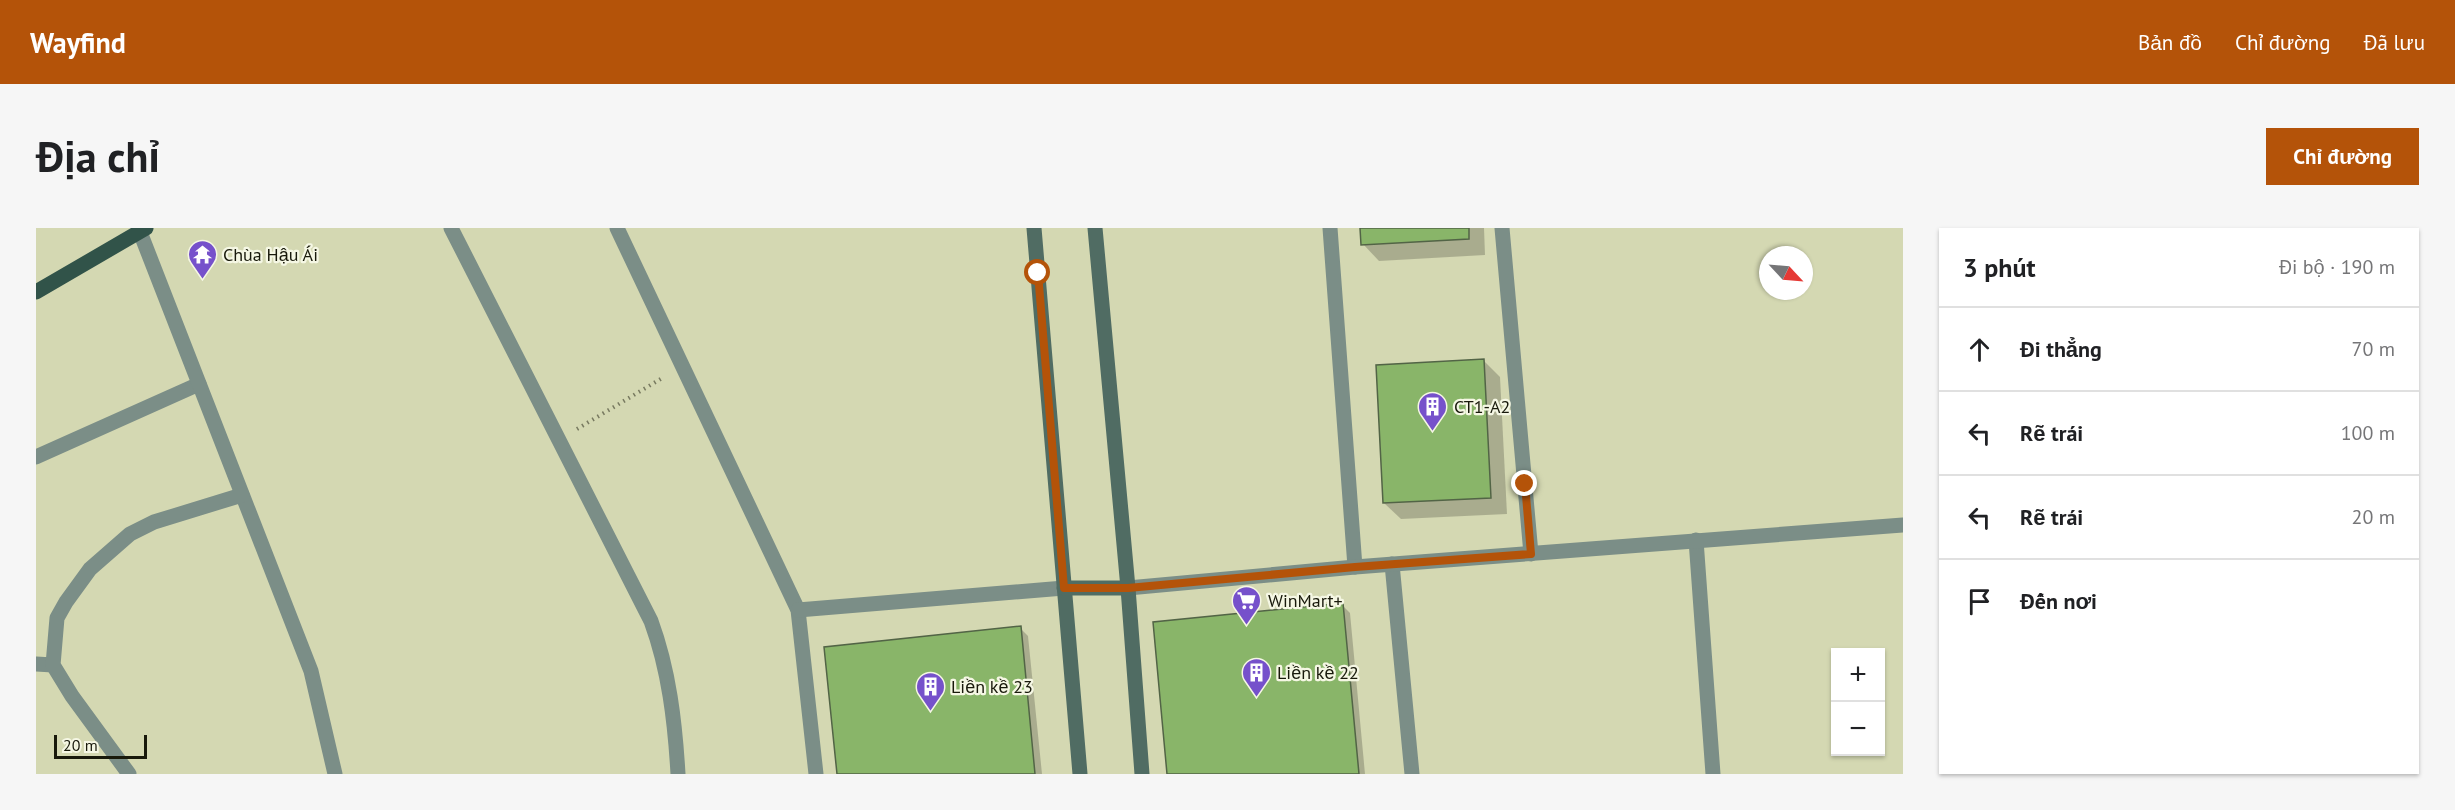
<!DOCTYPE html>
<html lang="vi">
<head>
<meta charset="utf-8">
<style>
	:root { --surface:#fff; --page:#f6f6f6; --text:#202124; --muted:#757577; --line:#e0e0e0; --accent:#b45309 }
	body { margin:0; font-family:"PT Sans",sans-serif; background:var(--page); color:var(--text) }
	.controls { position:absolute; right:18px; bottom:18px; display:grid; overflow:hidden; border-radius:0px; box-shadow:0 2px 4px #0004 }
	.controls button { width:54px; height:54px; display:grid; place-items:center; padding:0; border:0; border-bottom:2px solid var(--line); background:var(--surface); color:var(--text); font:30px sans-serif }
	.compass { position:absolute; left:1723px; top:18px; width:54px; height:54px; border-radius:50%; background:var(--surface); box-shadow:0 2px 4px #0004; rotate:116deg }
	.scale { position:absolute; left:18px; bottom:15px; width:93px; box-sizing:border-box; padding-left:6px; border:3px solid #18190b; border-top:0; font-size:16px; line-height:21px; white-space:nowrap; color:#18190b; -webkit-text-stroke:4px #f5f7e4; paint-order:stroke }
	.stop { position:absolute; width:18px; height:18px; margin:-14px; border:4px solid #b45309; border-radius:50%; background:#fff }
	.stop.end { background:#b45309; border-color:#fff; box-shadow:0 2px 6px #0008 }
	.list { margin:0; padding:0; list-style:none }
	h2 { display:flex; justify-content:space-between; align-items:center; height:78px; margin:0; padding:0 24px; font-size:26px }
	h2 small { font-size:20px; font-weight:400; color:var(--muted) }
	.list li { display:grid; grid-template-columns:39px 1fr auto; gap:18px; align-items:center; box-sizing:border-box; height:84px; padding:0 24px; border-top:2px solid var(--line) }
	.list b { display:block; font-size:22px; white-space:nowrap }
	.list em { font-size:20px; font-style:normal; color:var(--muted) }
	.icon { flex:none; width:33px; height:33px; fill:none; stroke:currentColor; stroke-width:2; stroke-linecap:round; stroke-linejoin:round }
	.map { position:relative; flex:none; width:1867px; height:546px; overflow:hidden; border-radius:0px }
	header { display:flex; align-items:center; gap:36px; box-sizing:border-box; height:84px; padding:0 30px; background:var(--accent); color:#fff }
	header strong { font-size:28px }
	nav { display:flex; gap:33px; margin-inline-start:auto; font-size:21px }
	.intro { display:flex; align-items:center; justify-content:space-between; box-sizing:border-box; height:144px; padding:0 36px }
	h1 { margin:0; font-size:42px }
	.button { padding:15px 27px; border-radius:0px; background:var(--accent); color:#fff; font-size:21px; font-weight:700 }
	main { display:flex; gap:36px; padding:0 36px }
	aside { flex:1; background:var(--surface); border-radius:0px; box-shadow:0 2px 4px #0004 }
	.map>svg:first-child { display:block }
</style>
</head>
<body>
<header>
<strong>Wayfind</strong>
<nav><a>Bản đồ</a><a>Chỉ đường</a><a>Đã lưu</a></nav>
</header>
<div class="intro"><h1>Địa chỉ</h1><a class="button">Chỉ đường</a></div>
<main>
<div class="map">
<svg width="1867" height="546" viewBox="0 0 1867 546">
	<rect width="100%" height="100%" fill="#d4d8b2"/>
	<g fill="#0003">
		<polygon points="1326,0 1448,0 1449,27 1343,33 1327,16"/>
		<polygon points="1447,132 1464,149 1471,286 1365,291 1348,275"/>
		<polygon points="1306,377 1314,385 1329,546 1132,546"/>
		<polygon points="984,400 992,408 1006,546 802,546"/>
	</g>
	<g fill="#89b569" stroke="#526446" stroke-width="1.5">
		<polygon points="1324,0 1433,0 1433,11 1325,17"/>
		<polygon points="1448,131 1455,270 1347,275 1340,137"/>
		<polygon points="1307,375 1323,546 1131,546 1117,394"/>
		<polygon points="985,398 999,546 801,546 788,419"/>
	</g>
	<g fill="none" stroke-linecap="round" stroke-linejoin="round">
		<polyline stroke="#787a60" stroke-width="4" stroke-dasharray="1.5 4.5" stroke-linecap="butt" points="541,201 628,149"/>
		<polyline stroke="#7b8e87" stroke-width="15" points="0,229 163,156"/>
		<g stroke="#7b8e87" stroke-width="15">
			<path d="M 415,0 L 615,393 C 633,442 639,494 642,546"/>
			<polyline points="581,0 762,382 780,546"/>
			<polyline points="1294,0 1319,339"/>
			<polyline points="1466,0 1495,326"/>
			<polyline points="104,4 275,443 299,546"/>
			<polyline points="1660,312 1677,546"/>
			<polyline points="1356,336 1376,546"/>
			<polyline points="1092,360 1319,339 1867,297"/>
			<polyline points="762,382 1028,360"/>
			<polyline points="0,436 17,437"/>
			<polyline points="93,546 36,468 17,437 21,390 30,374 54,341 94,306 118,294 206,267"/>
		</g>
		<g stroke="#506c63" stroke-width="15">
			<polyline points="998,0 1044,546"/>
			<polyline points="1059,0 1092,360 1106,546"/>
			<polyline points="1028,360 1092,360"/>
		</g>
		<polyline stroke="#315349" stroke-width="15" points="0,64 110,0"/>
	</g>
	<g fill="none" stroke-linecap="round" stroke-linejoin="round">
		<polyline stroke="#b45309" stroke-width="8" points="1002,45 1028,360 1092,360 1319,339 1495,326 1489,256"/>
	</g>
	<defs>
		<symbol id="temple-pin" viewBox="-11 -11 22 30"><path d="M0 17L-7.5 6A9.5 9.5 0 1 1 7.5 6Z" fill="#7651cb" stroke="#f5f7e4"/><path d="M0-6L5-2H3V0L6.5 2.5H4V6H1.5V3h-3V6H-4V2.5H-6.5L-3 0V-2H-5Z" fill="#fff"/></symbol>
		<symbol id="building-pin" viewBox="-11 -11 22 30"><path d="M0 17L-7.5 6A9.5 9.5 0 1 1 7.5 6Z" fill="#7651cb" stroke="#f5f7e4"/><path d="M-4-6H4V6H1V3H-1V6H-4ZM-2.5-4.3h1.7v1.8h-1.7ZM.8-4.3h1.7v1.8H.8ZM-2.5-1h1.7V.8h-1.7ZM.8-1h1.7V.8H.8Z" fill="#fff"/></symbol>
		<symbol id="supermarket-pin" viewBox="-11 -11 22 30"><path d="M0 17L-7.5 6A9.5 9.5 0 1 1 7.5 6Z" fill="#7651cb" stroke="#f5f7e4"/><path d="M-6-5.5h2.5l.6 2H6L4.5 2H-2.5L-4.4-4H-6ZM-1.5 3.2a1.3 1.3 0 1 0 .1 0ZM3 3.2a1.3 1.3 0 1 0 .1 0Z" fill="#fff"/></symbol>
	</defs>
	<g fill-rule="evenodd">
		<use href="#temple-pin" x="150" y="10" width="33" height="45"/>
		<use href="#building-pin" x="1380" y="162" width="33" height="45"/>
		<use href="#supermarket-pin" x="1194" y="356" width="33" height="45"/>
		<use href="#building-pin" x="1204" y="428" width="33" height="45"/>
		<use href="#building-pin" x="878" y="442" width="33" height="45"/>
	</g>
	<g text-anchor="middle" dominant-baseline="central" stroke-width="4.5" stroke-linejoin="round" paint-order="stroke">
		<g font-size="18" fill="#18190b" stroke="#f5f7e4" text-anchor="start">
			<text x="187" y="26">Chùa Hậu Ái</text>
			<text x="1418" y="178">CT1-A2</text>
			<text x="1232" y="372">WinMart+</text>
			<text x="1241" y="444">Liền kề 22</text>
			<text x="915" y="458">Liền kề 23</text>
		</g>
	</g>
</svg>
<div class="controls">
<button>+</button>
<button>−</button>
</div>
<svg class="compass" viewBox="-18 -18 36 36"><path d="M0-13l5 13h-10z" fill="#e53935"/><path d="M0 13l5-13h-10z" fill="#757577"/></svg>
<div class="scale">20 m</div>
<div class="stop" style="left:1002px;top:45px"></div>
<div class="stop end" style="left:1489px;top:256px"></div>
</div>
<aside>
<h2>3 phút<small>Đi bộ · 190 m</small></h2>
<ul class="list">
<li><svg class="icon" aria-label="ahead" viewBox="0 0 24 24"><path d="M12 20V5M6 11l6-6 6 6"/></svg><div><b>Đi thẳng</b></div><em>70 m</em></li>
<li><svg class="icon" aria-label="left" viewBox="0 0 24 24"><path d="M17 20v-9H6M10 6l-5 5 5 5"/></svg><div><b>Rẽ trái</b></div><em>100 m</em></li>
<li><svg class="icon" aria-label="left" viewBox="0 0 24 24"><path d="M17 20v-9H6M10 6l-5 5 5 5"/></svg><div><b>Rẽ trái</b></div><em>20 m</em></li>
<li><svg class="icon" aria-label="arrive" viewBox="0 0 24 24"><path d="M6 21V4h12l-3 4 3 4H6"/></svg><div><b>Đến nơi</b></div></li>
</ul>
</aside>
</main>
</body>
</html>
